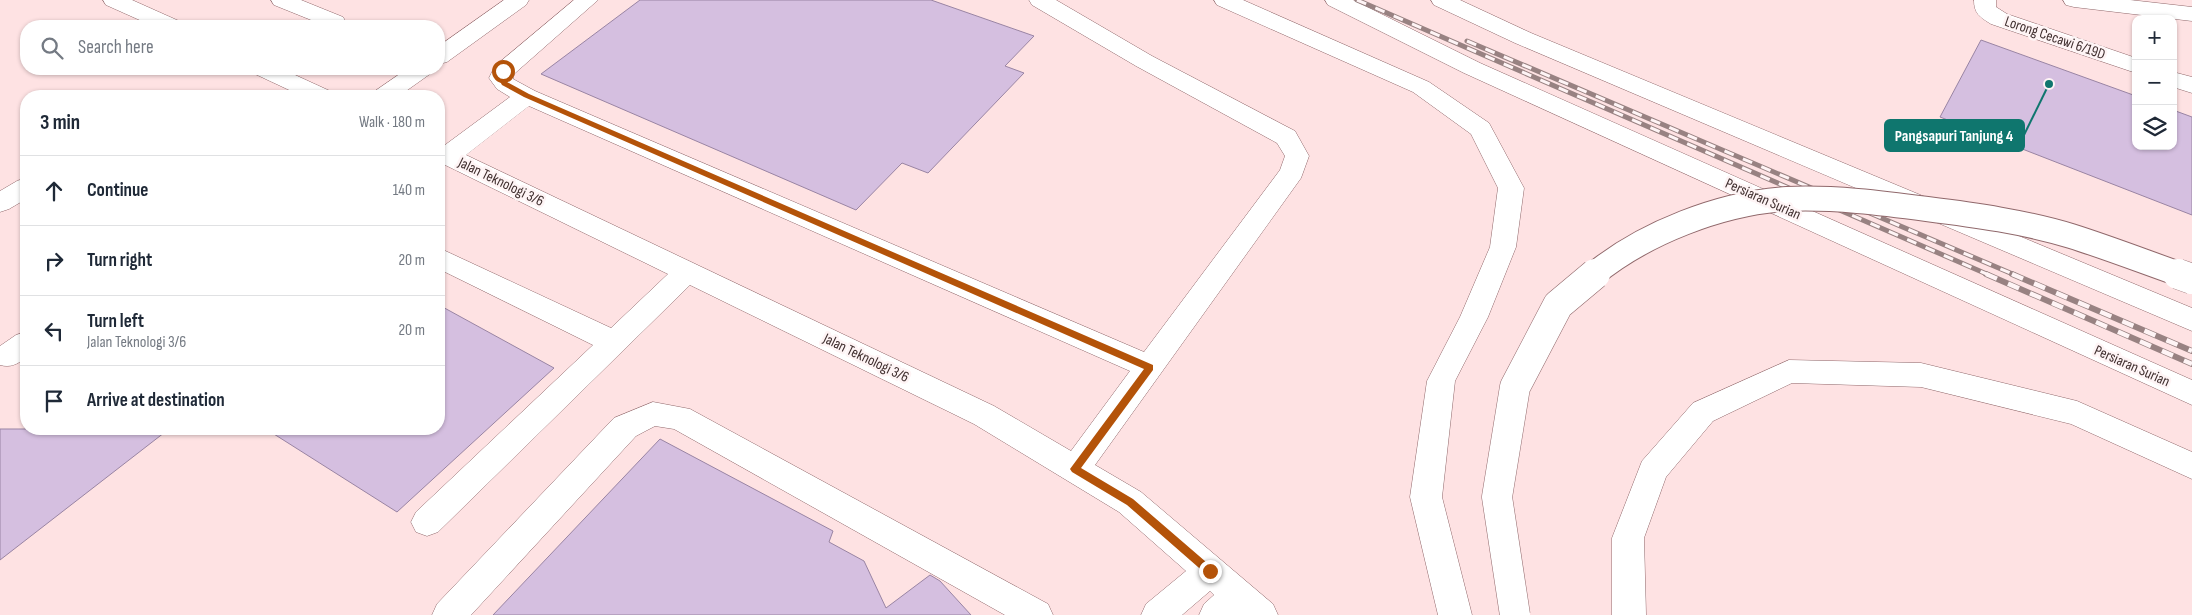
<!DOCTYPE html>
<html lang="en">
<head>
<meta charset="utf-8">
<style>
	:root { --surface:#fff; --page:#f2f2f3; --text:#1f2937; --muted:#747a83; --line:#e0e1e3 }
	body { margin:0; font-family:"Sofia Sans Condensed",sans-serif; background:var(--page); color:var(--text) }
	.controls { position:absolute; right:15px; top:15px; display:grid; overflow:hidden; border-radius:10px; box-shadow:0 1px 4px #0004 }
	.controls button { width:45px; height:45px; display:grid; place-items:center; padding:0; border:0; border-bottom:1px solid var(--line); background:var(--surface); color:var(--text); font:25px sans-serif }
	.stop { position:absolute; width:15px; height:15px; margin:-11px; border:4px solid #b45309; border-radius:50%; background:#fff }
	.stop.end { background:#b45309; border-color:#fff; box-shadow:0 1px 5px #0008 }
	.list { margin:0; padding:0; list-style:none }
	h2 { display:flex; justify-content:space-between; align-items:center; height:65px; margin:0; padding:0 20px; font-size:21px }
	h2 small { font-size:16px; font-weight:400; color:var(--muted) }
	.list li { display:grid; grid-template-columns:32px 1fr auto; gap:15px; align-items:center; box-sizing:border-box; height:70px; padding:0 20px; border-top:1px solid var(--line) }
	.list b { display:block; font-size:19px; white-space:nowrap }
	.list p { margin:0; font-size:16px; white-space:nowrap; color:var(--muted) }
	.list em { font-size:16px; font-style:normal; color:var(--muted) }
	.icon { flex:none; width:28px; height:28px; fill:none; stroke:currentColor; stroke-width:2; stroke-linecap:round; stroke-linejoin:round }
	.map { position:relative; flex:none; width:2192px; height:615px; overflow:hidden }
	.search { position:absolute; background:var(--surface); box-shadow:0 1px 4px #0004; left:20px; top:20px; width:425px; height:55px; display:flex; align-items:center; gap:12px; box-sizing:border-box; padding:0 18px; border-radius:20px; color:var(--muted); font-size:19px }
	.panel { position:absolute; background:var(--surface); box-shadow:0 1px 4px #0004; left:20px; top:90px; width:425px; height:345px; border-radius:20px }
	.map>svg:first-child { display:block }
</style>
</head>
<body>
<div class="map">
<svg width="2192" height="615" viewBox="0 0 2192 615">
	<rect width="100%" height="100%" fill="#fee2e3"/>
	<g fill="#d5bfe0" stroke="#9984a3">
		<polygon points="640,0 931,0 1034,36 1005,66 1024,73 928,173 902,163 856,210 541,74"/>
		<polygon points="1981,40 2136,96 2136,146 2173,146 2173,110 2192,117 2192,215 1940,117"/>
		<polygon points="439,305 554,368 397,512 266,429 439,429"/>
		<polygon points="0,429 169,429 0,560"/>
		<polygon points="660,439 833,531 829,542 864,561 886,608 930,575 940,581 971,615 493,615"/>
	</g>
	<g fill="none" stroke-linecap="round" stroke-linejoin="round">
		<defs>
			<g id="minor">
				<polygon points="103,0 132,0 179,21 182,26 153,26 106,5"/>
				<polygon points="271,0 301,0 343,17 348,26 326,26 274,5"/>
				<polygon points="504,0 529,0 526,5 447,62 439,64 439,46"/>
				<path d="M 574,0 L 598,0 L 514,74 L 513,79 L 535,91 L 1144,352 L 1280,170 L 1285,156 L 1277,143 L 1136,66 L 1032,5 L 1029,0 L 1056,0 L 1152,56 L 1295,131 L 1309,156 L 1301,178 L 1095,465 L 1141,492 L 1273,604 L 1278,615 L 1199,615 L 1204,604 L 1214,595 L 1210,591 L 1182,615 L 1141,615 L 1146,604 L 1186,571 L 1119,512 L 974,424 L 690,285 L 438,532 L 427,536 L 416,532 L 411,522 L 416,512 L 593,345 L 439,269 L 439,248 L 611,328 L 668,274 L 439,162 L 439,144 L 445,145 L 510,97 L 497,89 L 489,78 L 495,66 ZM 529,106 L 1130,371 L 1071,451 L 994,406 L 466,155 Z"/>
				<path d="M 1974,0 L 1996,0 L 1996,7 L 2007,14 L 2136,58 L 2136,73 L 1991,24 C 1980,17 1974,14 1974,0 Z"/>
				<polygon points="2063,0 2130,0 2192,7 2192,21 2074,7 2066,5"/>
				<polygon points="251,69 282,69 330,91 334,96 302,96 255,74"/>
				<polygon points="407,69 434,69 430,74 399,96 371,96 375,91"/>
				<polygon points="2173,72 2192,77 2192,93 2173,87"/>
				<polygon points="26,178 26,199 9,209 0,212 0,191 17,181"/>
				<path d="M 26,332 L 26,358 C 17,364 11,368 0,365 L 0,346 L 16,335 Z"/>
				<polygon points="653,402 690,409 1048,604 1053,615 1005,615 674,429 655,426 636,436 471,615 432,615 437,604 614,418"/>
			</g>
			<g id="major">
				<polygon points="1325,0 1353,0 1480,63 2192,380 2192,405 1464,73 1328,5"/>
				<polygon points="1431,0 1460,0 1531,33 2192,308 2192,331 1515,43 1434,5"/>
			</g>
			<g id="highway">
				<polygon points="1214,0 1243,0 1429,82 1489,123 1524,188 1516,247 1488,317 1455,381 1442,497 1472,615 1438,615 1410,497 1427,381 1460,317 1490,247 1498,188 1471,134 1413,92 1217,5"/>
				<polygon points="1789,360 1921,363 2077,401 2192,452 2192,479 2071,424 1921,387 1792,383 1713,421 1666,477 1644,538 1646,615 1612,615 1612,538 1642,461 1693,403"/>
			</g>
		</defs>
		<use href="#minor" stroke="#90686b" stroke-width="1"/>
		<use href="#major" stroke="#90686b" stroke-width="1"/>
		<use href="#highway" stroke="#90686b" stroke-width="1"/>
		<use href="#minor" fill="#fff" fill-rule="evenodd"/>
		<use href="#major" fill="#fff" fill-rule="evenodd"/>
		<use href="#highway" fill="#fff" fill-rule="evenodd"/>
		<defs>
			<g id="rail-far1">
				<polyline points="1357,0 1989,275"/>
				<polyline points="1467,41 2015,275"/>
			</g>
			<g id="rail">
				<polyline points="1986,274 2192,364"/>
				<polyline points="2012,274 2192,351"/>
			</g>
		</defs>
		<use href="#rail-far1" stroke="#988282" stroke-width="5"/>
		<use href="#rail" stroke="#988282" stroke-width="6"/>
		<use href="#rail-far1" stroke="#fef4f5" stroke-width="3" stroke-dasharray="10" stroke-linecap="butt"/>
		<use href="#rail" stroke="#fef4f5" stroke-width="4.5" stroke-dasharray="12" stroke-linecap="butt"/>
		<defs>
			<path id="highway-bridge-far1" d="M 1593,275 C 1644,233 1721,203 1787,199 C 1833,197 1882,203 1927,209 C 1975,215 2025,222 2071,236 C 2109,248 2145,262 2182,275"/>
			<g id="highway-bridge">
				<polyline points="2178,274 2192,279"/>
				<polyline points="1515,615 1497,497 1515,387 1558,305 1595,274"/>
			</g>
		</defs>
		<use href="#highway-bridge-far1" stroke="#90686b" stroke-width="26" stroke-linecap="butt"/>
		<use href="#highway-bridge" stroke="#90686b" stroke-width="31" stroke-linecap="butt"/>
		<use href="#highway-bridge-far1" stroke="#fff" stroke-width="24"/>
		<use href="#highway-bridge" stroke="#fff" stroke-width="30"/>
	</g>
	<polygon fill="#b45309" points="501,69 506,71 505,78 507,82 529,94 1153,365 1153,370 1081,468 1133,499 1213,568 1213,574 1206,574 1127,505 1072,472 1070,469 1144,369 524,97 502,85 498,78"/>
	<g text-anchor="middle" dominant-baseline="central" stroke-width="5" stroke-linejoin="round" paint-order="stroke">
		<g font-size="15" fill="#3f2e2e" stroke="#fef4f5">
			<text transform="translate(2055 38) rotate(19)">Lorong Cecawi 6/19D</text>
			<text transform="translate(501 182) rotate(26)">Jalan Teknologi 3/6</text>
			<text transform="translate(1763 199) rotate(24)">Persiaran Surian</text>
			<text transform="translate(866 358) rotate(26)">Jalan Teknologi 3/6</text>
			<text transform="translate(2132 366) rotate(24)">Persiaran Surian</text>
		</g>
	</g>
	<path fill="none" stroke="#0f766e" stroke-width="2" d="M2049 84L2024 135"/>
	<circle fill="#0f766e" stroke="#fef4f5" stroke-width="2" cx="2049" cy="84" r="5"/>
	<rect fill="#0f766e" stroke="#0f766e" stroke-width="2" x="1885" y="120" width="139" height="31" rx="5"/>
	<g font-size="16" text-anchor="middle" font-weight="bold" fill="#fff">
		<text x="1954" y="141">Pangsapuri Tanjung 4</text>
	</g>
</svg>
<div class="controls">
<button>+</button>
<button>−</button>
<button><svg class="icon" aria-label="layers" viewBox="0 0 24 24"><path d="M12 4l9 5-9 5-9-5zM3 14l9 5 9-5"/></svg></button>
</div>
<div class="stop" style="left:503px;top:71px"></div>
<div class="stop end" style="left:1210px;top:571px"></div>
<div class="search"><svg class="icon" aria-label="search" viewBox="0 0 24 24"><circle cx="10" cy="10" r="6"/><path d="M15 15l6 6"/></svg>Search here</div>
<section class="panel">
<h2>3 min<small>Walk · 180 m</small></h2>
<ul class="list">
<li><svg class="icon" aria-label="ahead" viewBox="0 0 24 24"><path d="M12 20V5M6 11l6-6 6 6"/></svg><div><b>Continue</b></div><em>140 m</em></li>
<li><svg class="icon" aria-label="right" viewBox="0 0 24 24"><path d="M7 20v-9h11M14 6l5 5-5 5"/></svg><div><b>Turn right</b></div><em>20 m</em></li>
<li><svg class="icon" aria-label="left" viewBox="0 0 24 24"><path d="M17 20v-9H6M10 6l-5 5 5 5"/></svg><div><b>Turn left</b><p>Jalan Teknologi 3/6</p></div><em>20 m</em></li>
<li><svg class="icon" aria-label="arrive" viewBox="0 0 24 24"><path d="M6 21V4h12l-3 4 3 4H6"/></svg><div><b>Arrive at destination</b></div></li>
</ul>
</section>
</div>
</body>
</html>
